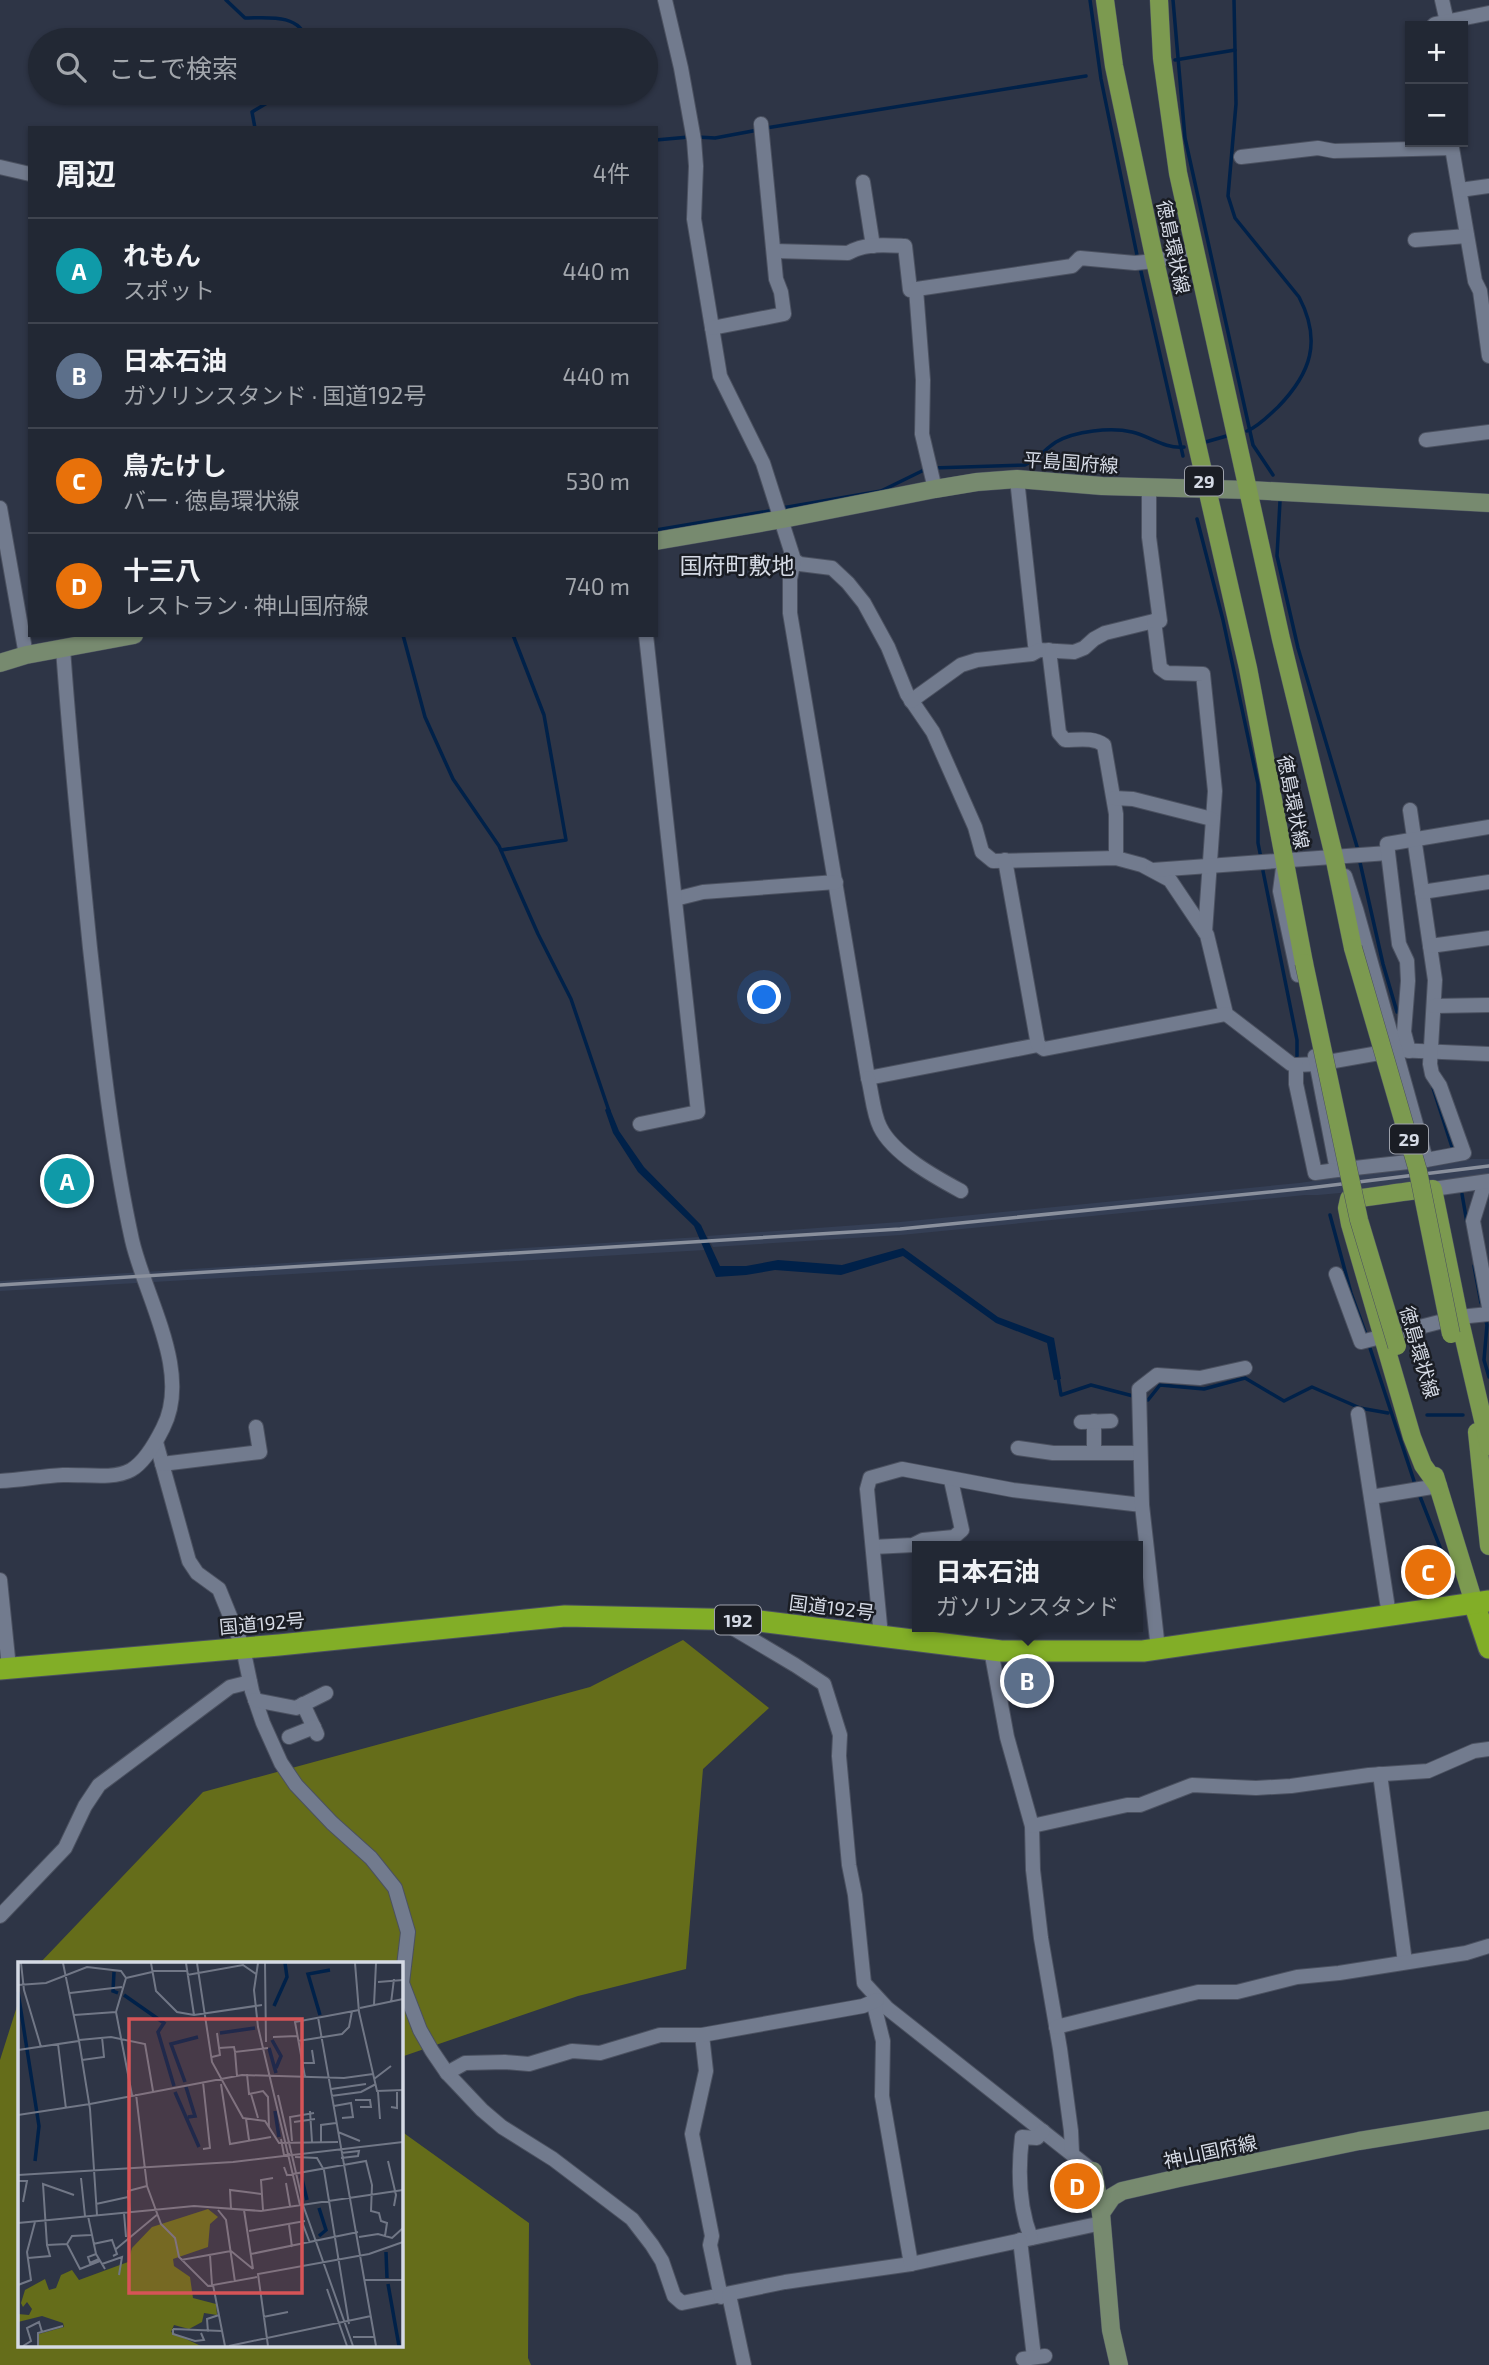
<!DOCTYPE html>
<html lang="ja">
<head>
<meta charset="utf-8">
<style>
	:root { --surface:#222834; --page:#2e3440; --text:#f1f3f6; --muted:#a2a6ac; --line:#3f444f; --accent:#db2777 }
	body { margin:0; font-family:"Exo 2","Noto Sans JP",sans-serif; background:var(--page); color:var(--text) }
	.controls { position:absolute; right:21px; top:21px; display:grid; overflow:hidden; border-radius:0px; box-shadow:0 2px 5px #0004 }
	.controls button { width:63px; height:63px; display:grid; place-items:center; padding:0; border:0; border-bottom:2px solid var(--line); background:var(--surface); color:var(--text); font:35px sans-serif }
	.you { position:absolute; left:765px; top:998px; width:24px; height:24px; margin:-18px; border:5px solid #fff; border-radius:50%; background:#1a73e8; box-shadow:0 0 0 10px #1a73e833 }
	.badge { display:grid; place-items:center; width:46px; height:46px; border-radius:50%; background:var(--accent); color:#fff; font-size:23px; font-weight:700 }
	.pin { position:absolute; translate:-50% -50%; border:4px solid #fff; box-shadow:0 2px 7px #0006 }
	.popup { position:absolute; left:912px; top:1541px; width:231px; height:91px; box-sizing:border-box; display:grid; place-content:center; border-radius:0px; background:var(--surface); filter:drop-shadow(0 2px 5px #0005); font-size:23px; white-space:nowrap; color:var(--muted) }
	.popup b { font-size:26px; color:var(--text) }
	.popup::after { content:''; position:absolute; left:50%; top:100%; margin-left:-14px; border:14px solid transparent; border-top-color:var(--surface) }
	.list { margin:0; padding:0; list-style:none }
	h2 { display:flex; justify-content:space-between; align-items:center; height:91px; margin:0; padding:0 28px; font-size:30px }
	h2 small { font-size:23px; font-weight:400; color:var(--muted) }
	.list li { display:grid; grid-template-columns:46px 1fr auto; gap:21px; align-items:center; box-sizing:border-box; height:105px; padding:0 28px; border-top:2px solid var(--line) }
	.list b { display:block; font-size:26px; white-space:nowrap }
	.list p { margin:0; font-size:23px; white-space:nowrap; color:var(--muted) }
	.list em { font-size:23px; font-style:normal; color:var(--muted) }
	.icon { flex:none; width:38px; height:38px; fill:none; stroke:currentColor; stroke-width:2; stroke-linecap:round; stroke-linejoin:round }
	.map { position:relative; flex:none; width:1489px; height:2365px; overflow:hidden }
	.search { position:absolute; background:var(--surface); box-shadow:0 2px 5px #0004; left:28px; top:28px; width:630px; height:77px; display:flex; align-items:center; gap:18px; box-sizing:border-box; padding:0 24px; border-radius:38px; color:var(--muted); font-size:26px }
	.panel { position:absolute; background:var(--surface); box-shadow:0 2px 5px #0004; left:28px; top:126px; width:630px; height:511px; border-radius:0px }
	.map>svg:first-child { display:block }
</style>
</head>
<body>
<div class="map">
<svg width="1489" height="2365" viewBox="0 0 1489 2365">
	<rect width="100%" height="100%" fill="#2e3546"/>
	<g fill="#353f55">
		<polygon points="1472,1159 1489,1159 1489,1173 1480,1176 1395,1185 1373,1190 1318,1195 1305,1195 901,1235 713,1247 707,1236 900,1222 1299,1183"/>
		<polygon points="700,1237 705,1250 0,1291 0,1281"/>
	</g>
	<g fill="#656d1a">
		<polygon points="683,1640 769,1708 703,1769 686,1969 578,1996 401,2057 401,1964 39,1964 203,1792 590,1687"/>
		<polygon points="19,2000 19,2346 401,2346 401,2131 529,2223 528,2358 531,2365 0,2365 0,2060"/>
	</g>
	<polygon fill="#002149" points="607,1108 610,1109 619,1131 644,1167 701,1225 720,1266 746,1266 778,1260 842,1265 903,1248 998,1317 1054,1338 1061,1379 1054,1380 1047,1343 996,1323 903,1256 841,1275 775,1270 746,1275 716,1277 694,1226 638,1172 613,1133 605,1110"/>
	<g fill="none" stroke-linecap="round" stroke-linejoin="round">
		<g stroke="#002149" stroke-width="3.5">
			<path d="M 226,0 L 245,18 C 267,18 299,13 307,40"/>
			<polyline points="1090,0 1101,79 1138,260"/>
			<polyline points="1173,0 1185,138 1253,445 1273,475"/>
			<path d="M 1235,50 L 1236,104 L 1228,196 L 1235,218 L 1299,297 C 1322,341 1311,373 1278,407 C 1268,416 1259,426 1247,431"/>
			<polyline points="1175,60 1235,50 1234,0"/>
			<polyline points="255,128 252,112 284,93"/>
			<polyline points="766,128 1086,76"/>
			<polyline points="697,137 715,138 758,130"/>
			<polyline points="656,140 689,137"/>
			<polyline points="1140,267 1183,456"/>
			<polyline points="1202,443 1230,435"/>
			<path d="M 933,468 L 1025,465 C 1038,459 1045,449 1056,442 C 1075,431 1111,427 1132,432 C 1150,436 1164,449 1184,447"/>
			<polyline points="1280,501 1277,556 1298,648 1358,850"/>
			<polyline points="782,508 881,491 926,469"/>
			<polyline points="1197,519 1223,620 1258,784 1258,843 1261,858"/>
			<polyline points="656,530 775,510"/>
			<polyline points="403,635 425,717 453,779 499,846 538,934 571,999 609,1111"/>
			<polyline points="501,850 566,840 544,715 513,635"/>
			<polyline points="1359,858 1383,964 1397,1012"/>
			<polyline points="1262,866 1297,1040 1297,1056"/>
			<polyline points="1433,1088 1452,1147"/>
			<polyline points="1462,1194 1467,1223"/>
			<polyline points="1330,1215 1351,1293 1367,1337"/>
			<polyline points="1474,1266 1481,1303"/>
			<polyline points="1485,1317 1487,1325 1484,1360 1489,1377"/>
			<polyline points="1369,1345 1416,1487"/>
			<polyline points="1058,1377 1061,1395 1091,1385 1137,1397"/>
			<polyline points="1144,1399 1148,1400 1160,1385 1204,1389 1245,1378 1284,1401 1312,1387 1360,1408 1388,1413"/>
			<polyline points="1427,1415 1463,1415"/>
			<polyline points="1419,1494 1449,1570"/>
		</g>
		<defs>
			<g id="street">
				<polyline points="665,0 681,68 694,140 696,166 694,219 720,376 763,463 794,560 800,564 832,568 848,583 864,603 888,647 907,694 933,732 975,827 982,852 993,861 1116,858 1142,865 1170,880 1207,935 1226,1014 1291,1064 1296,1065 1317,1064 1396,1050 1489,1054"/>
				<polyline points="1442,0 1447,22"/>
				<polyline points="1433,26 1435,24 1489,13"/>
				<polyline points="1451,142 1475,281 1480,291 1489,356"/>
				<polyline points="1241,157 1318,148 1334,151 1452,148"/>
				<polyline points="0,167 30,174"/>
				<polyline points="863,182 873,246"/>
				<polyline points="1460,190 1489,186"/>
				<polyline points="1415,240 1467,236"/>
				<path d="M 774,251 L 848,253 C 865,243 886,245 905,246 L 910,290 L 1072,266 L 1080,258 L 1135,263 L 1155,261 L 1195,251"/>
				<polyline points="916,289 923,380 922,434 935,489"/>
				<polyline points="712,328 784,314 781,292 776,279 761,124"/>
				<polyline points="1426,440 1489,432"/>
				<polyline points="1017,479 1035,645 1039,650 1074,652 1084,648 1094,639 1105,633 1154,621 1160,668 1167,673 1203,674 1215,791 1205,932"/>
				<polyline points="1149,488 1149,537 1160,621 1154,621"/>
				<polyline points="0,508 26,655"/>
				<polyline points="794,560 790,579 790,613 868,1078 1038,1045 1044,1049 1226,1014"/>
				<path d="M 1049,650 L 1059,733 L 1065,740 C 1079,740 1093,737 1104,745 L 1116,814 L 1116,858"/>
				<polyline points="911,701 961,665 977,660 1032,654 1039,650"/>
				<polyline points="1114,798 1133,799 1212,819"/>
				<polyline points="1410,810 1435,980 1430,1064 1432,1074 1440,1086 1464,1153 1426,1160"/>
				<polyline points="1005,860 1038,1045"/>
				<polyline points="1283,868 1280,891 1298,975"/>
				<polyline points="1153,870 1388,853"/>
				<polyline points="1422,892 1489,882"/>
				<polyline points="675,899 703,892 836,882"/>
				<polyline points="1430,946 1489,938"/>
				<polyline points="1434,1006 1489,1005"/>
				<polyline points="1409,1051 1404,1032 1408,981 1407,961 1399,944 1387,844 1489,827"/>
				<polyline points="1315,1056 1337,1170 1426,1160 1356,909 1345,876"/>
				<polyline points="1296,1065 1296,1084 1315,1173 1337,1170"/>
				<path d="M 868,1078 C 872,1093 873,1113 880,1127 C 893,1154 935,1177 961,1191"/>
				<polyline points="640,1124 698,1112 646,635"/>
				<polyline points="1485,1182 1473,1221 1489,1307"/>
				<polyline points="1433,1189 1489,1181"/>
				<polyline points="1336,1274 1361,1342 1459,1317 1489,1314"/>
				<polyline points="1358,1414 1389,1615"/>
				<polyline points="1094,1421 1094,1453"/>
				<polyline points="1081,1422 1111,1421"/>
				<polyline points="156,1442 189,1561 197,1573 219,1589 243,1648 252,1691 263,1723 281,1763 296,1785 332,1823 371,1858 395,1888 408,1932 402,1983 420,2030 432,2051 447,2073 482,2110 502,2127 553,2159 632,2219 652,2245 662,2261 674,2296 682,2303 785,2282 911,2264 1102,2223"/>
				<polyline points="1018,1448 1053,1453 1140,1453"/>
				<polyline points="162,1464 260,1452 256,1427"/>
				<path d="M 0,1481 C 21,1480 42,1476 63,1475 C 83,1474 113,1480 131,1470 C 145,1462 156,1442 163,1428 C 192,1372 145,1297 132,1240 C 111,1144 101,1046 90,948 C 80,848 70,748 63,648"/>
				<polyline points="1371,1497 1438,1486"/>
				<polyline points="873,1547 913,1545 923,1540 954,1537 962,1530 951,1480"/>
				<polyline points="0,1580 9,1668"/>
				<polyline points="721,1621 795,1665 824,1684 840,1735 839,1756 849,1865 855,1895 864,1983 887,2008 1093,2171"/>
				<polyline points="881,1636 867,1489 870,1478 902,1469 1013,1490 1142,1505"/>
				<polyline points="1158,1649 1142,1505 1139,1389 1157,1375 1200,1378 1245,1368"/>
				<polyline points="991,1650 1007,1737 1032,1826 1033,1870 1041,1938 1060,2049 1071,2131 1072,2153"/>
				<polyline points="255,1700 296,1708 326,1693"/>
				<polyline points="303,1704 317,1734"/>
				<polyline points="289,1737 314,1727"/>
				<polyline points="1380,1774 1405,1962"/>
				<polyline points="1032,1826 1127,1805 1140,1805 1192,1785 1256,1788 1291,1786 1369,1775 1428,1771 1474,1751 1489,1749"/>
				<polyline points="0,1916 65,1848 85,1806 99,1785 230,1687 250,1682"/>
				<polyline points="877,2000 875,2009 883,2041 882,2096 911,2264"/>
				<polyline points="1056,2027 1198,1992 1237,1992 1297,1977 1339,1973 1466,1953 1489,1946"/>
				<polyline points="702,2035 706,2071 692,2134 712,2236 710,2245 721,2297"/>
				<polyline points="447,2073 465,2063 505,2062 529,2064 572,2051 600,2053 660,2035 702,2035 863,2006 877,2000"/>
				<path d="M 1031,2238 C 1019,2207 1018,2170 1022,2137 L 1037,2138 L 1043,2131"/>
				<polyline points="1020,2240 1034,2357"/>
				<polyline points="729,2295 744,2365"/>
				<polyline points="1023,2359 1045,2356"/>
			</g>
			<g id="secondary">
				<polyline points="656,541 783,519 935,489 977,482 1017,479 1102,486 1249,490 1489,503"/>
				<polyline points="0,663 26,655 134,635"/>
				<polyline points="1093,2171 1101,2213"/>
				<polyline points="1119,2365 1111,2330 1101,2213 1112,2197 1122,2191 1179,2178 1359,2141 1489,2120"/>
			</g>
			<g id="primary">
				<polyline points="1105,0 1114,66 1155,261 1248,668 1304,963"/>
				<polyline points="1159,0 1162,58 1178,173 1281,639 1334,856 1353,948"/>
				<polyline points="1477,1432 1489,1546"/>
				<polyline points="1435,1476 1474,1603"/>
				<path d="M 1438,1486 L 1423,1465 L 1412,1437 L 1350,1224 L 1347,1208 L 1349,1199 C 1378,1197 1405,1190 1433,1189 L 1459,1317 L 1489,1446"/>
			</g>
			<g id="highway">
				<polyline points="1474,1603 1489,1648"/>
				<polyline points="0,1669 279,1645 565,1616 751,1620 1001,1651 1143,1651 1489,1601"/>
			</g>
		</defs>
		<use href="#street" stroke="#4b5160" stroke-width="16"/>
		<use href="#secondary" stroke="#4b5160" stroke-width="19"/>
		<use href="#primary" stroke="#4b5160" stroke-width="19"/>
		<use href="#highway" stroke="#4b5160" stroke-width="23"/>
		<use href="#street" stroke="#727b8e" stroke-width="14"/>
		<use href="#secondary" stroke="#778a6f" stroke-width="18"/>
		<use href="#primary" stroke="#7c9a50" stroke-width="18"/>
		<use href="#highway" stroke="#82ae27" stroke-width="21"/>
		<polyline stroke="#8a909d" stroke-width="3.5" points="0,1285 900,1229 1309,1188 1489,1166"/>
		<defs>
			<g id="primary-bridge">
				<polyline points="1353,948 1418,1171 1451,1334"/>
				<polyline points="1304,963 1359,1220 1397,1346"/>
			</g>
		</defs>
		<use href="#primary-bridge" stroke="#4b5160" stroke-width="19" stroke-linecap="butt"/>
		<use href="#primary-bridge" stroke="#7c9a50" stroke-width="18"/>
	</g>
	<g text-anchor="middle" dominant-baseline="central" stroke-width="5" stroke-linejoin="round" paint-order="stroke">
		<g fill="#1a1d24" stroke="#9da1ab" stroke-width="2">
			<rect x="1185" y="466.5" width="38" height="29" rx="5"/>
			<rect x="1390" y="1124.5" width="38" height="29" rx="5"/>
			<rect x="715" y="1605.5" width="46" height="29" rx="5"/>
		</g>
		<g font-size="18" font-weight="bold" fill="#d5dae5">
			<text x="1204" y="481">29</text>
			<text x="1409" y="1139">29</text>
			<text x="738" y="1620">192</text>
		</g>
		<g font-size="19" fill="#d5dae5" stroke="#1a1d24">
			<text transform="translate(1174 247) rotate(78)">徳島環状線</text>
			<text transform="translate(1071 462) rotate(4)">平島国府線</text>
			<text transform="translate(1294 802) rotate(79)">徳島環状線</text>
			<text transform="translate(1420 1352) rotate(74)">徳島環状線</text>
			<text transform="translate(832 1607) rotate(7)">国道192号</text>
			<text transform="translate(262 1623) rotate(-5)">国道192号</text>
			<text transform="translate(1210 2151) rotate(-12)">神山国府線</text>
		</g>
		<g font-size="23" fill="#d5dae5" stroke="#1a1d24">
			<text x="737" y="565">国府町敷地</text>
		</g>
	</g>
	<g transform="translate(18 1962)">
		<rect width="385" height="385" fill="#2e3546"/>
		<path d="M 190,247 L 200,255 L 192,262 L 190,285 L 155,297 L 156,304 L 172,315 L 175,336 L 198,342 L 199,353 L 186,351 L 184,360 L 171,367 L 156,363 L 153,370 L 183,384 L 21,384 L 21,372 L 46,365 L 45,361 L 24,354 L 0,360 L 0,352 L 11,353 L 14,347 L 9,340 L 5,345 L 3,341 L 7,328 L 27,317 L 31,328 L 38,326 L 43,313 L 54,308 L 61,318 L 110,300 L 114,286 L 134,265 Z" fill="#656d1a"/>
		<path fill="none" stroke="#002149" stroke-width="3.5" d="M 96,10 L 95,29 L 100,31M 0,30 L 21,164 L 17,199M 106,33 L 146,61 L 140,70 L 156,124M 256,44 L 269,15 L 267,1M 302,53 L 290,12 L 312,8M 202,71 L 237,66M 254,78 L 263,94 L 258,106M 251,86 L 258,111M 167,120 L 153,82 L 180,75M 168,125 L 177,154 L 170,155M 157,130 L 181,185M 257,149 L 261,175M 283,213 L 289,238M 301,246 L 308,268 L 301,274M 368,290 L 369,316M 370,322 L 381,384"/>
		<path fill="none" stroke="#717786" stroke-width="2" d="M 3,1 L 6,28 L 23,85M 45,1 L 61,79M 133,1 L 138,29 L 159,50 L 176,53 L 244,43M 168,1 L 176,53M 179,1 L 194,100 L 225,156 L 247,159 L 261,181 L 320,180M 240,1 L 236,28 L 240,65 L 282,243M 247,1 L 248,80M 337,1 L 341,50 L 359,129 L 385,128M 134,9 L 169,9M 169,13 L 225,3 L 238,12M 108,16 L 98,50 L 114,133M 108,16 L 134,10M 360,20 L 385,18M 0,23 L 28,21 L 69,5 L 103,9 L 108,16M 52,31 L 104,25M 373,41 L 376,17M 356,43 L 358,1M 342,46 L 385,37M 56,53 L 98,50M 300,55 L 358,384M 255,75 L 279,74M 61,78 L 93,75 L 127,82 L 135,129M 280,79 L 324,72 L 331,65 L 334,49M 40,82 L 48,147M 201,86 L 216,85 L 217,90 L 250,86M 0,88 L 61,79 L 72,147 L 79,253M 217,90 L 219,114M 194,95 L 202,93 L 199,71M 64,98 L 86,95 L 84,75M 284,101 L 296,101 L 294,88M 229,112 L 231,132 L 245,129 L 250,135 L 251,165M 287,115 L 277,60 L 341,48M 356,117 L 373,104M 185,120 L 192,186 L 185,187M 203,122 L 212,182 L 253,175M 313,127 L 348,122M 360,130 L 362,157M 118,132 L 129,224 L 143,262 L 157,276 L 161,295 L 190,324 L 239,315M 233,132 L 240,156M 260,133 L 284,237M 313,134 L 343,130 L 358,122M 337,138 L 352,138 L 353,145 L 342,145M 72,142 L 224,113 L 326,116 L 355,112M 316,144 L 333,141 L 335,155 L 324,156M 373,145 L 379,146 L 379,130M 292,149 L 294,180M 0,153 L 72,142M 228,157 L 231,178M 0,159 L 0,211M 276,160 L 297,157M 320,170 L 342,179M 263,177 L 266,193 L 272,192M 274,179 L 272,155 L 296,151M 303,180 L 303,163 L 318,161M 323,191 L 341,189 L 340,194 L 323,196M 277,195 L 299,196 L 306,208 L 331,362M 370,199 L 378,233 L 376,244M 266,205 L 269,213 L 348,199 L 354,223 L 353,249 L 361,251 L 363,259 L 369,261 L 367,274M 0,213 L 215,200 L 385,180M 63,216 L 67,254M 0,219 L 9,219 L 5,240M 268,221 L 272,244M 56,233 L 25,222 L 29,283 L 49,282 L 54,274 L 73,273M 78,242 L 110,235M 285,243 L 335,384M 213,247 L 212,228 L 243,232M 200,248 L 208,258 L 217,320M 226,248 L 235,307M 245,248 L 243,218 L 255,216M 106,251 L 108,275M 112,251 L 110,229 L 129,224M 70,254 L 78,292 L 87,307M 284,260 L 292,281M 0,261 L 176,244 L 243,249 L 385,228M 271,263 L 274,285M 231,269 L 287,259M 341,275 L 360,272 L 374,276 L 385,266M 49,282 L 62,307 L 82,299M 75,282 L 94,278 L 99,292 L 95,294M 98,287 L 140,252M 213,289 L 235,307M 78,292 L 70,295 L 72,301 L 81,297M 233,292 L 340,270M 192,293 L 194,323M 10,296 L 32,294 L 29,283M 163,298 L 213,289M 84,302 L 104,295 L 101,313M 346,318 L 385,318M 0,323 L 13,318 L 9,290 L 17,260M 195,323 L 207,384M 309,327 L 329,384M 245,355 L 270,350M 155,367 L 204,369M 155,367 L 155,372 L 177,379 L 186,378 L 183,371M 190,370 L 189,357 L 201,353M 335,375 L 357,375M 5,384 L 13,379 L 9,366 L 21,360 L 24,370M 20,384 L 20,371 L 45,364M 211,384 L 353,354M 250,384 L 240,312 L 351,292 L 385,280"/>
		<path fill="#d65457" fill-opacity="0.15" stroke="#d65457" stroke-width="3.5" d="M 111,57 L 284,57 L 284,331 L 111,331 Z"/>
		<rect width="385" height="385" fill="none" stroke="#d5dae5" stroke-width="3.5"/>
	</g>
</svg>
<div class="controls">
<button>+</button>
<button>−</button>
</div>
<div class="you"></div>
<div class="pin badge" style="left:67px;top:1181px;background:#0f9aa8">A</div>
<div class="pin badge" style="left:1027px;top:1681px;background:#5c6f8a">B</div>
<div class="popup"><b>日本石油</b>ガソリンスタンド</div>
<div class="pin badge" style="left:1428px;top:1572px;background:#e8710a">C</div>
<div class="pin badge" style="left:1077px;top:2186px;background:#e8710a">D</div>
<div class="search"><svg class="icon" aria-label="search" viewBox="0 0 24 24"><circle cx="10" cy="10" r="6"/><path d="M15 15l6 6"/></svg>ここで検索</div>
<section class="panel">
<h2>周辺<small>4件</small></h2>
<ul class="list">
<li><span class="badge" style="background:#0f9aa8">A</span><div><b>れもん</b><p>スポット</p></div><em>440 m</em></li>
<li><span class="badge" style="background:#5c6f8a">B</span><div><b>日本石油</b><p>ガソリンスタンド · 国道192号</p></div><em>440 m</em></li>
<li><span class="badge" style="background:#e8710a">C</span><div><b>鳥たけし</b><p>バー · 徳島環状線</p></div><em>530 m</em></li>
<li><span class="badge" style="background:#e8710a">D</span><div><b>十三八</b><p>レストラン · 神山国府線</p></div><em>740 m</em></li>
</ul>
</section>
</div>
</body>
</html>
